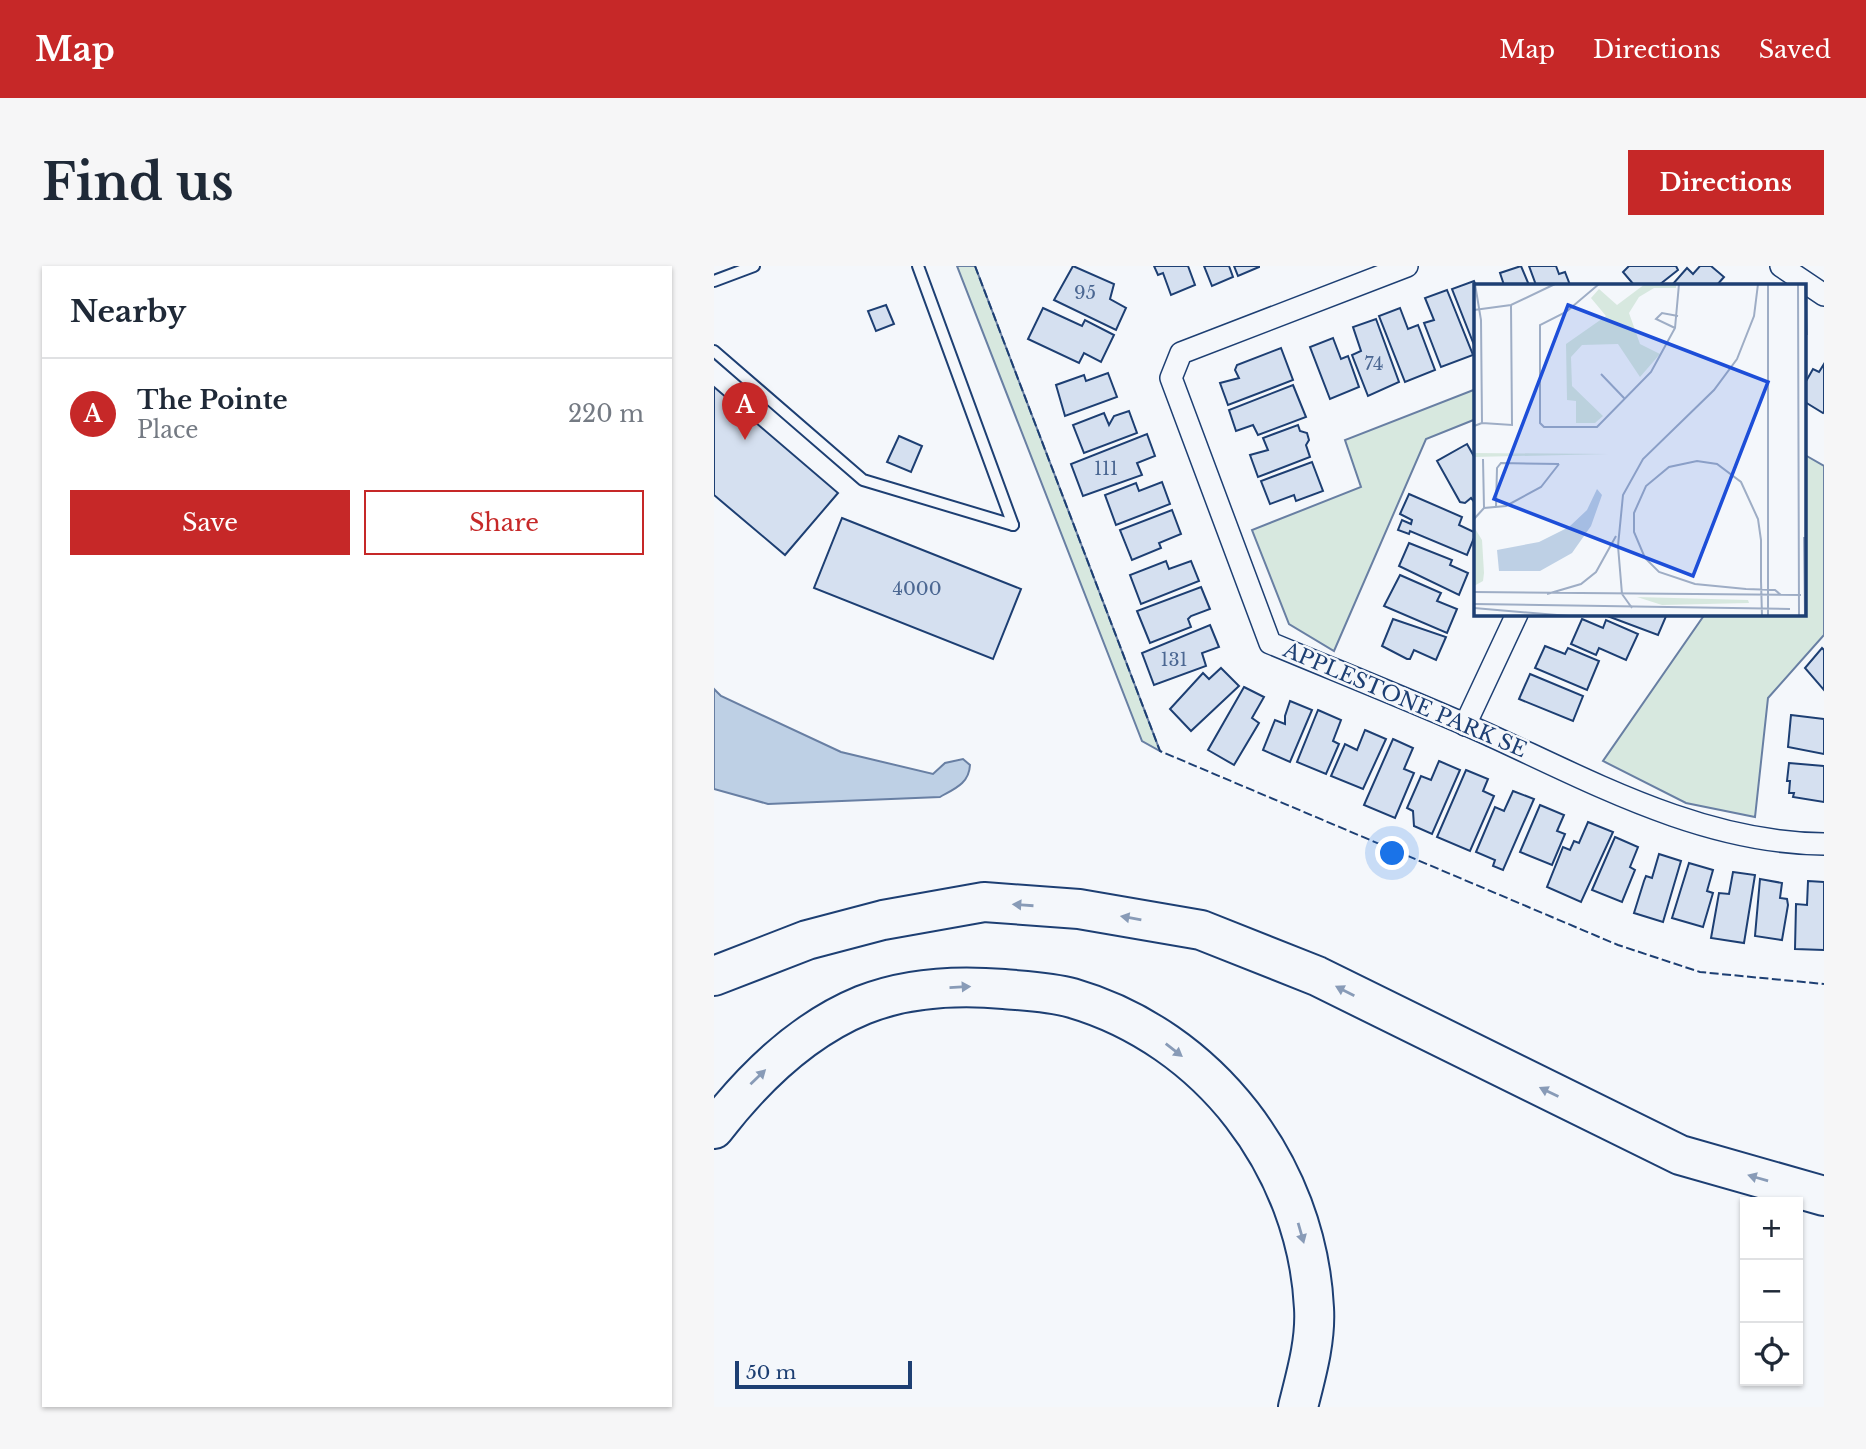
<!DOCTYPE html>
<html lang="en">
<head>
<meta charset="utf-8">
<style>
	:root { --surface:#fff; --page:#f6f6f7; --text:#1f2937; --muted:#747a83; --line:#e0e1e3; --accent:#c62828 }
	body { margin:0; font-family:"Libre Baskerville",serif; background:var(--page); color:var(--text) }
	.controls { position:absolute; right:21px; bottom:21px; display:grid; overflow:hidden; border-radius:0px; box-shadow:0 2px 5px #0004 }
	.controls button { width:63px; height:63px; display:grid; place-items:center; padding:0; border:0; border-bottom:2px solid var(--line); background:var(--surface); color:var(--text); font:35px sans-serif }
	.scale { position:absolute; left:21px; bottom:18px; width:177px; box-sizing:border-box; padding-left:7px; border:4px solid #1d3f73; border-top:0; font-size:19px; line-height:24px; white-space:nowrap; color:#1d3f73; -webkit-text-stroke:5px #f4f7fb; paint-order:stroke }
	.you { position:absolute; left:679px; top:588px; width:24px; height:24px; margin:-18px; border:5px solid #fff; border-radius:50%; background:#1a73e8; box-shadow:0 0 0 10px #1a73e833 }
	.badge { display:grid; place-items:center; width:46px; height:46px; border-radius:50%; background:var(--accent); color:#fff; font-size:23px; font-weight:700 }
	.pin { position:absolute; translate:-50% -58px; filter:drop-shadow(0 2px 4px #0008) }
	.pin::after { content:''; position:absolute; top:37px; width:24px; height:21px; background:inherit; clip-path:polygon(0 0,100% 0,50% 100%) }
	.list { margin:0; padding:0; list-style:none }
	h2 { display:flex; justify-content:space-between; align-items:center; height:91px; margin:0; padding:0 28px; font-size:30px }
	h2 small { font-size:23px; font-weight:400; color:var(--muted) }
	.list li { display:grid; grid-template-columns:46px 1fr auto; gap:21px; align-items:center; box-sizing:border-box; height:112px; padding:0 28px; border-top:2px solid var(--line) }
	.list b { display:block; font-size:26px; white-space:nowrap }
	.list p { margin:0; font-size:23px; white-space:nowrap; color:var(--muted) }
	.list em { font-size:23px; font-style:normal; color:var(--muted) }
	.actions { display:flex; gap:14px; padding:21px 28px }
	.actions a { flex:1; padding:16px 0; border:2px solid var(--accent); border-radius:0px; text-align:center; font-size:24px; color:var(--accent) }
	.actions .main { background:var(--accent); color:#fff }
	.icon { flex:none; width:38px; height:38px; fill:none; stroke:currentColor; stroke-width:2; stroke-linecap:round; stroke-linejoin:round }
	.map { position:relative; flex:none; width:1110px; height:1141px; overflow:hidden; border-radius:0px }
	header { display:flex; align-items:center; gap:42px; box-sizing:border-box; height:98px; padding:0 35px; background:var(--accent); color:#fff }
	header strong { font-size:33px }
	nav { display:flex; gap:38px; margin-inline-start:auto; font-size:24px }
	.intro { display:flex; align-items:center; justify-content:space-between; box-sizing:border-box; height:168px; padding:0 42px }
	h1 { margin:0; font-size:49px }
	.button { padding:18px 32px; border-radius:0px; background:var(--accent); color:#fff; font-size:24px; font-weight:700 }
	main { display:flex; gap:42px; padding:0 42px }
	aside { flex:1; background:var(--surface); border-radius:0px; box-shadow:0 2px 5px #0004 }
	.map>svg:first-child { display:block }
</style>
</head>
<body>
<header>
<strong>Map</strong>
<nav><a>Map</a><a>Directions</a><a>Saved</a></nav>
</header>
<div class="intro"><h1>Find us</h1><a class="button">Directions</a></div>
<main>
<aside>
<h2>Nearby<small></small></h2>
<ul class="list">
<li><span class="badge">A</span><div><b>The Pointe</b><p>Place</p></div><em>220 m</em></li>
</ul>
<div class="actions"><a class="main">Save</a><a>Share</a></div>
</aside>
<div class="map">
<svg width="1110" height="1141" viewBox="0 0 1110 1141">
	<rect width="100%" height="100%" fill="#f4f7fb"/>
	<g fill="#d7e8df" stroke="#687fa3" stroke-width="2">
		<polygon points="243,0 261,0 446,485 428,475"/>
		<polygon points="762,123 762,153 712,173 620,385 575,358 538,264 647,221 631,174"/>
		<polygon points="1091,189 1110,200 1110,369 1054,432 1041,551 972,537 889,495 991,348 1091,348"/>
	</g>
	<path fill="#bed0e5" stroke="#687fa3" stroke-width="2" d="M 0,423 L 7,430 L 127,486 L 219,508 L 231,497 L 249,493 L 256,499 C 255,518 240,523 226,531 L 54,538 L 0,523 Z"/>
	<g fill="#d5e0f0" stroke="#1d3f73" stroke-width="2">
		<polygon points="359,0 400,18 396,33 412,42 402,64 340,34"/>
		<polygon points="440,0 474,0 481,19 457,29 449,7 444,9"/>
		<polygon points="490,0 515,0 519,11 498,20"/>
		<polygon points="520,0 545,0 545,1 524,10"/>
		<polygon points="807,0 815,19 790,19 786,7"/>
		<polygon points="815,0 842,0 845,8 851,6 856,19 822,19"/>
		<polygon points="915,0 962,0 964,4 945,19 920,19 909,6"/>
		<polygon points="986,0 997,0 1010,11 1003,19 958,19 973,2 979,8"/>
		<polygon points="760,15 762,20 762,84 738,23"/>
		<polygon points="733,24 759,89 727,101 710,57 720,54 711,32"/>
		<polygon points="172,39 180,58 162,65 154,45"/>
		<polygon points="329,42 368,60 371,54 400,69 387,96 370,87 365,97 314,73"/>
		<polygon points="686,42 694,63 704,59 721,104 691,116 665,50"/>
		<polygon points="662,53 685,116 654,130 638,89 647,85 639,61"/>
		<polygon points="619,72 627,93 634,90 645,121 616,133 596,81"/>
		<polygon points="567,82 579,114 514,139 506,117 525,112 521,104 523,99"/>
		<polygon points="1110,98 1110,146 1109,147 1091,136 1091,117 1099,103 1105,106"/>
		<polygon points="394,107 403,131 351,150 342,119 370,109 372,115"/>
		<polygon points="579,119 592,151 544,169 539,159 522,165 515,144"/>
		<polygon points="0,121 124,227 71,289 0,229"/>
		<polygon points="415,145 423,167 370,187 359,159 390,147 395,159 400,150"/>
		<polygon points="584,159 586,165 593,167 595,174 592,179 596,191 544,211 536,189 554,184 549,172"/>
		<polygon points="433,168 441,190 423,197 428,209 369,230 357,198"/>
		<polygon points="185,170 208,180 197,206 173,196"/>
		<polygon points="753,178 762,194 762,238 757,232 751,237 746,236 723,195"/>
		<polygon points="598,196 609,225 582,235 580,229 556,238 547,215"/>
		<polygon points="448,216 456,238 402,259 391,229 422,217 425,225"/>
		<polygon points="695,228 748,251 745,259 762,267 753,289 696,265 695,268 684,264 688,254 697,258 698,254 686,248"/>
		<polygon points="458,244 467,268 445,277 447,282 418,294 406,264"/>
		<polygon points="128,252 307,323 279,393 100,322"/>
		<polygon points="695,277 738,294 736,299 754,307 745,329 685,300"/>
		<polygon points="452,295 455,303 477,295 485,315 427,338 416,309"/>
		<polygon points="686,309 727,327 723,335 743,343 733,367 670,340"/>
		<polygon points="487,321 496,343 477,350 474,353 477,361 436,377 423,345"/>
		<polygon points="888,348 953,348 944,369"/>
		<polygon points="679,353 732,371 722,394 700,384 696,393 693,393 668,380"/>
		<polygon points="868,353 889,362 892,354 924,368 912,394 885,382 882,389 857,378"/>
		<polygon points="496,359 505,381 488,387 492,400 440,419 428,387"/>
		<polygon points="831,380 851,388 854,382 885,395 873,424 821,402"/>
		<polygon points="1108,382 1110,384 1110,424 1091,402"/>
		<polygon points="507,402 525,420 477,465 456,443 489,407 495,413"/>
		<polygon points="816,408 869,430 859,455 805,433"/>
		<polygon points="530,421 550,431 538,452 545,457 520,499 494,484"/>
		<polygon points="576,435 598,444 576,496 549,484 561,454 571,458 571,450"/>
		<polygon points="604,444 627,454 619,475 625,478 612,508 583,496"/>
		<polygon points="1077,449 1110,453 1110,488 1074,481"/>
		<polygon points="651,464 672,473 649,523 617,510 631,478 643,484"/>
		<polygon points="679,473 699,482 690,503 700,507 681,552 650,539"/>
		<polygon points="725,495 746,504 718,568 700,560 699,545 693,542 707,510 717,514"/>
		<polygon points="1075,497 1110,500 1110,536 1079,531 1080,527 1075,527 1076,515 1073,515"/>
		<polygon points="752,504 774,513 769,525 780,530 756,585 723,571"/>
		<polygon points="799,525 820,533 789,604 779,600 781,594 762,586 781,541 790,545"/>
		<polygon points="826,539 850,549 843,565 851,568 838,599 806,586"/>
		<polygon points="874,556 899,566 867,636 833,621 849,581 856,584 860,575 865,577"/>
		<polygon points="901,571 924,581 916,601 921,604 908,636 878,624"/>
		<polygon points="945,588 967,595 949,656 920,647 930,615 932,610 938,612"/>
		<polygon points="975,597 999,604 993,625 999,627 989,661 958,652"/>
		<polygon points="1019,606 1041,609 1030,677 997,672 1005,627 1015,628"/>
		<polygon points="1046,613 1068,617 1066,632 1073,633 1074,639 1068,674 1041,670"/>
		<polygon points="1094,615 1110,616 1110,684 1081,683 1082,638 1093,639"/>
	</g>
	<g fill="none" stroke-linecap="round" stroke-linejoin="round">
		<defs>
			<g id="lane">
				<polyline points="204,0 299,259"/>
				<polyline points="0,15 40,0"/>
				<polyline points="0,85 149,214 299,259"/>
			</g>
			<g id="street">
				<path d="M 693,0 L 467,87 L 457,112 L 556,377 C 628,407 701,436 773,468 C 880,517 989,577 1110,578"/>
				<polyline points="1067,0 1110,29"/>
				<polyline points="751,459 803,348"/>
			</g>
			<g id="highway">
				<polyline points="0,710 93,674 169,654 270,636 365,643 487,664 603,710 966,889 1110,930"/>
				<path d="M 0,863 C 40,811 88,764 149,739 C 194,721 242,719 290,723 C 312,725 337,726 358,732 C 495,772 593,900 600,1042 C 602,1075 592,1109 584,1141"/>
			</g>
		</defs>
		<use href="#lane" stroke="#1d3f73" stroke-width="14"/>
		<use href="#street" stroke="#1d3f73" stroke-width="24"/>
		<use href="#highway" stroke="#1d3f73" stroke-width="42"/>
		<use href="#lane" stroke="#f4f7fb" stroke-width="10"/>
		<use href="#street" stroke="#f4f7fb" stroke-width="21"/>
		<use href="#highway" stroke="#f4f7fb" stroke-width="38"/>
		<polyline stroke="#1d3f73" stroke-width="2" stroke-dasharray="9 3.5" stroke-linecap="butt" points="261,0 446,485 904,679 986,706 1110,718"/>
	</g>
	<defs><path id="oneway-solid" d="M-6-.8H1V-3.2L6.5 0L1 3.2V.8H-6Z" transform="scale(1.75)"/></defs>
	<g fill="#889bb7">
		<use href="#oneway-solid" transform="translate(309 639) rotate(-176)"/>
		<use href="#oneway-solid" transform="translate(417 652) rotate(-170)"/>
		<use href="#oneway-solid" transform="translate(246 721) rotate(-3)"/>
		<use href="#oneway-solid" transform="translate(631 725) rotate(-153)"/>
		<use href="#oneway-solid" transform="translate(460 784) rotate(38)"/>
		<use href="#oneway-solid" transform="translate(44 811) rotate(-44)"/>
		<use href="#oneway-solid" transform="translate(835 826) rotate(-154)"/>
		<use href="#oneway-solid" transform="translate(1044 912) rotate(-164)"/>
		<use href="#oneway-solid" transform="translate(587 967) rotate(74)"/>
	</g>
	<g text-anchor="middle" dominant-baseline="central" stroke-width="5" stroke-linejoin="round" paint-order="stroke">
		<g font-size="18" fill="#4b6792">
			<text x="371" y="27">95</text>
			<text x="660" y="98">74</text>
			<text x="392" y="203">111</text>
			<text x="203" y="323">4000</text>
			<text x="460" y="394">131</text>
		</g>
		<g font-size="21" fill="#1d3f73" stroke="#f4f7fb">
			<text transform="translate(691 434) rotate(23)">APPLESTONE PARK SE</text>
		</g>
	</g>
	<g transform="translate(760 18)">
		<rect width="332" height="332" fill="#f4f7fb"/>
		<path d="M 171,0 L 202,0 L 202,4 L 180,4 L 165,13 L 155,29 L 166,60 L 186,70 L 166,93 L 144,60 L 108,61 L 97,73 L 98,102 L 129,132 L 121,139 L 102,139 L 102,117 L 93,116 L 92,60 L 132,32 L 117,14 L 125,5 L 143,21 ZM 0,169 L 135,170 L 0,173 ZM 0,243 L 8,256 L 10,289 L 9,297 L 0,302 ZM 163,313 L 274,316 L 275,319 L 188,321 Z" fill="#d7e8df"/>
		<path d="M 123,205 L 128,211 L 117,242 L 98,269 L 66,287 L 25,287 L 23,266 L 65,258 L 95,243 L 113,226 Z" fill="#bed0e5"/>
		<path fill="none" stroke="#9eadc5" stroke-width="2" d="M 125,0 L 92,28 L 66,41 L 66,139 L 70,143 L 123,143 L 177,88 L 201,44 L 205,0M 324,0 L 325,332M 331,0 L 333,51M 0,26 L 37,21 L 81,0M 201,44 L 182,35 L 188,29 L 204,32M 127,90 L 150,114M 8,139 L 38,141 L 37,21M 0,142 L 8,139 L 7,36 L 1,0M 9,175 L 10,224M 22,223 L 23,184 L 27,179 L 85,180M 0,235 L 10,224 L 32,222 L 67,203 L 85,180M 330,253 L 331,332M 0,308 L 327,311M 73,310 L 107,300 L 122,288 L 142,252M 0,320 L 316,325M 0,324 L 95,332M 158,324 L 148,310 L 144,262 L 149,211 L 169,175 L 240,106 L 263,75 L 280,32 L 284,0M 288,332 L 287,297 L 287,256 L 284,235 L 267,198 L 243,180 L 223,177 L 195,183 L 172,202 L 160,229 L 160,248 L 171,274 L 185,288 L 221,300 L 272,305 L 301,306 L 307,311M 294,332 L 294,0"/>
		<path fill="#1d4ed8" fill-opacity="0.15" stroke="#1d4ed8" stroke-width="3.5" d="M 94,21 L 294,98 L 219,292 L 20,215 Z"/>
		<rect width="332" height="332" fill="none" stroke="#1d3f73" stroke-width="3.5"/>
	</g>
</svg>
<div class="controls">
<button>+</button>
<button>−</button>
<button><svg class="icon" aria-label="locate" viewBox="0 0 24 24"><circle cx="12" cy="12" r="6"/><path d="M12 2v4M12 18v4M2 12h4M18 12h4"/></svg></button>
</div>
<div class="scale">50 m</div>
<div class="you"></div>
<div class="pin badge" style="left:31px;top:174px">A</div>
</div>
</main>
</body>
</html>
